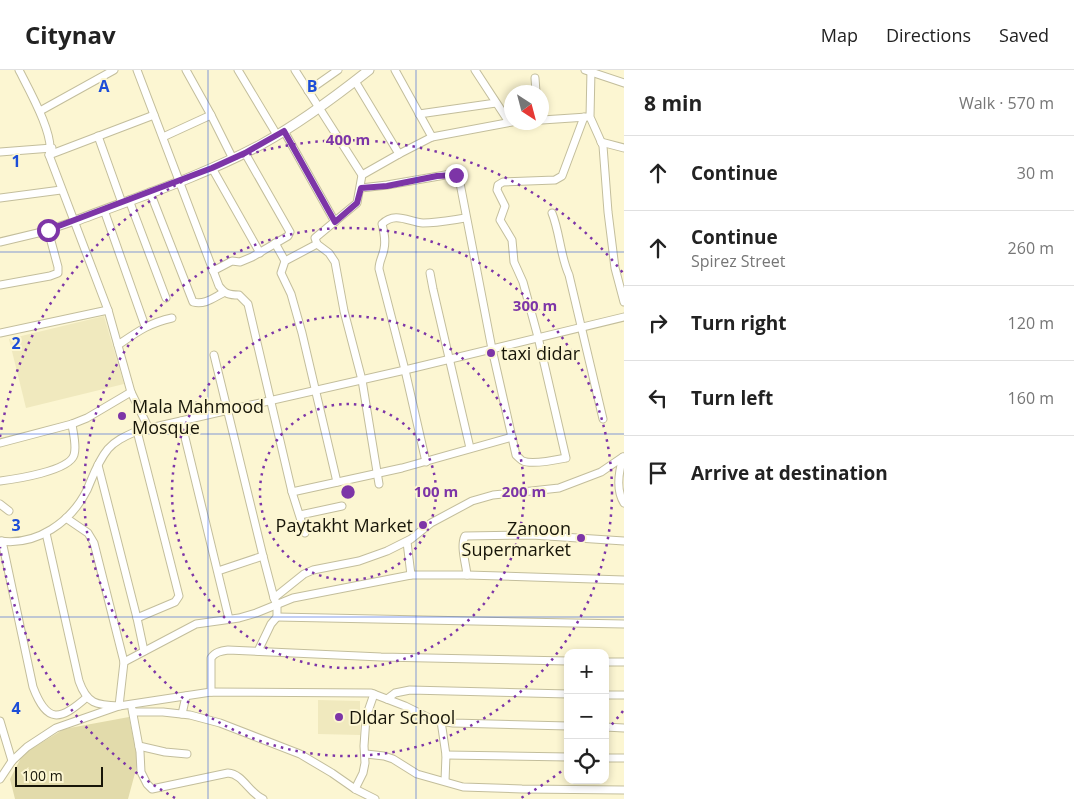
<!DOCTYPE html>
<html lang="en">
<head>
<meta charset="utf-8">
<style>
	:root { --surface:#fff; --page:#f2f2f2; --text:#222; --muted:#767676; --line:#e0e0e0 }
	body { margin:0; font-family:"Open Sans",sans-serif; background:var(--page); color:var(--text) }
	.controls { position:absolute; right:15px; bottom:15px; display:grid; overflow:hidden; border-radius:10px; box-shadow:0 2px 8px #0003 }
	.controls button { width:45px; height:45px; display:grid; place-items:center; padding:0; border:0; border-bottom:1px solid var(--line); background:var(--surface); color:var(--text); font:25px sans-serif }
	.compass { position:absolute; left:504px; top:15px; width:45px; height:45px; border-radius:50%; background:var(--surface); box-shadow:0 2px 8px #0003; rotate:144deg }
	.scale { position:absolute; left:15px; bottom:12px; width:88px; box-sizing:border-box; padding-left:5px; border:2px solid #171508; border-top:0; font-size:14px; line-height:18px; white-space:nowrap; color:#171508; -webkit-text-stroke:4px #fcf6d2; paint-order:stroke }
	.stop { position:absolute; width:15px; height:15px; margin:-11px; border:4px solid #7d35a7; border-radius:50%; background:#fff }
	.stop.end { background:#7d35a7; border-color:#fff; box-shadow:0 1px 5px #0008 }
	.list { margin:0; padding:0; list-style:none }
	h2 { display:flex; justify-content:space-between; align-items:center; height:65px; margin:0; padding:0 20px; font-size:21px }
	h2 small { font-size:16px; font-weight:400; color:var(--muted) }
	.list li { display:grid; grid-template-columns:32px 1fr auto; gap:15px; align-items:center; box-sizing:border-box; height:75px; padding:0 20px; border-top:1px solid var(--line) }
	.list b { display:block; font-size:19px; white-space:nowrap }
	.list p { margin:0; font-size:16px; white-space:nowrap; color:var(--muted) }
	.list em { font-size:16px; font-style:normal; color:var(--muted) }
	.icon { flex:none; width:28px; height:28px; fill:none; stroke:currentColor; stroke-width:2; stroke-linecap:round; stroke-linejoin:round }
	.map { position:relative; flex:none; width:624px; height:729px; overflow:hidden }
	header { display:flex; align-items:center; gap:30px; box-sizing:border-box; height:70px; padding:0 25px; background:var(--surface); border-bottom:1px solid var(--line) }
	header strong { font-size:24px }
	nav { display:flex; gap:28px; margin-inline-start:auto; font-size:18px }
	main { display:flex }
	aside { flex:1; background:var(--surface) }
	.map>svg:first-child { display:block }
</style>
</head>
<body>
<header>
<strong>Citynav</strong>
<nav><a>Map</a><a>Directions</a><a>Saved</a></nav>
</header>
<main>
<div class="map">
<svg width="624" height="729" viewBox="0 0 624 729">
	<rect width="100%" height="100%" fill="#fcf6d2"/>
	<g fill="#f0e9be">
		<polygon points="104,246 124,314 26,338 9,269"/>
		<polygon points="318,630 360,631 360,665 318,664"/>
	</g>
	<polygon fill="#e2dbab" points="129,647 138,692 128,729 15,729 10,709 23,684 64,659"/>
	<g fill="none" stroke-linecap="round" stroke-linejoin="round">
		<defs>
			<g id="minor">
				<path d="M 19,0 C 28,18 56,67 49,85 L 108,240 L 131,322 L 149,359"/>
				<path d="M 137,0 L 219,216 C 225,224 229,225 239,225 L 248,234 L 292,422 L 305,463"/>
				<polyline points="186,0 211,45 233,89"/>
				<polyline points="238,0 277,65"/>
				<polyline points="295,0 362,105"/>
				<polyline points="395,0 432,67"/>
				<polyline points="475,0 509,52"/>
				<polyline points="585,0 624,13"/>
				<polyline points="591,0 590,47 603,76 608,142 615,198 624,232"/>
				<polyline points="535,8 536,22"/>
				<polyline points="355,11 399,84"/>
				<polyline points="308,21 338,0"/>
				<polyline points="40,41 114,0"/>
				<polyline points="419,44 496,33"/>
				<polyline points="542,50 587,47"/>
				<polyline points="284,61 335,152"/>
				<polyline points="98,66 122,133"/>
				<polyline points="163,67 211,45"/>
				<polyline points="601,72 624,78"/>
				<polyline points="0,82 52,78"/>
				<polyline points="49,85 154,45"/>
				<polyline points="212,98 260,183"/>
				<path d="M 361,118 L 387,115 L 451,104 L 456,105 L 459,108 L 492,279 L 516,385 C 517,386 522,391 523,391 C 532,395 556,390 566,388 L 538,267 L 523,212 L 514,192 L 512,170 L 500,150 L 505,136 L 497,120 L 498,115 L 503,112 L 555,110 L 562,106 L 584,47"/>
				<path d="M 150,122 L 193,232 C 205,235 213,228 223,223"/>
				<polyline points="0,128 61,120"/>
				<polyline points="129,130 166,228"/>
				<polyline points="104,140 145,256"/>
				<path d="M 552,143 C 560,163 560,185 569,205 L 603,349"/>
				<polyline points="0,172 42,162 75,151"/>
				<polyline points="275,173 285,191"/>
				<polyline points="317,174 285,191 281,203 291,224 302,263 337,412"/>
				<polyline points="213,201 232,191 240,192 252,187 288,166 290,162 245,83"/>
				<polyline points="430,203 433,219 470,378"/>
				<polyline points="0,215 50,206 58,203 58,197 48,160"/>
				<polyline points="0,263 108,240"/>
				<path d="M 118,275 C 137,262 149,253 172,248"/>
				<polyline points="214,285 263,486 274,528 277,535 277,547 271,554 258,581"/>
				<polyline points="181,351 229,549"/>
				<polyline points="137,361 179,526 175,532 137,548"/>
				<polyline points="0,373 72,354 87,348 131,322"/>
				<path d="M 623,387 C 619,401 616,421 624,433"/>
				<path d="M 426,392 L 405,300 L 379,199 C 379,191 383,186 384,179 C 386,170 384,162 382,154 C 395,141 409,152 423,153 C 437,153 452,150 466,148"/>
				<polyline points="98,395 137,548 144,581"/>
				<path d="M 0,411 C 16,409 69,401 74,385 C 77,376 73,363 72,354"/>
				<polyline points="379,414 362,310 344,241 335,192 329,183 317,174 315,168 357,133 362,105 399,84 432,67 512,52"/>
				<polyline points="292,422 402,398 512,367"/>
				<polyline points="0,434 9,441"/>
				<polyline points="300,445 342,436"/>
				<path d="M 46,463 L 79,611 C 87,634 96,635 119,636 L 124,592 L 94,473 L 88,463 L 66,448"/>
				<path d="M 0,471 C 37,476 71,452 87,420 C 93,406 98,391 108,379 C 116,370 126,366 137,361 L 405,300 L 624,247"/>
				<path d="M 2,471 L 33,617 C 47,654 60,651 87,627"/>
				<polyline points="407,472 411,505"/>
				<polyline points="218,501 263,486"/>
				<path d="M 467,505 C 466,494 460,476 465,466 L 532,465 L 624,471"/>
				<polyline points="274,528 304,504 313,500 359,491 387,481 411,469 431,453 472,431 493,425 559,418 601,402 623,387"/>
				<polyline points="277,547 624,554"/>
				<polyline points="124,592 196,554 239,548 256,543 293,528 411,505 467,505 624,510"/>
				<polyline points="605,592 624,592"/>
				<path d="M 211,622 L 211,588 C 215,582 221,581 228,580 L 381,587 L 568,591"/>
				<polyline points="605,625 624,625"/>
				<polyline points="387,629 395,623 410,620 568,624"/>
				<path d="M 132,639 L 140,682 L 141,702 L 147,714 L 152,719 L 228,703 C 243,704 249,723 263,729"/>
				<polyline points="133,642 163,642 190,645 220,653 300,684 332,703 355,719 375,729"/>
				<polyline points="182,644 186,626"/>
				<polyline points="0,651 12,691"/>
				<polyline points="441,651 446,685 445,711"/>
				<polyline points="605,657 624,658"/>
				<polyline points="139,676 165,682 187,684"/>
				<polyline points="366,684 384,686 393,689 417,704 463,717 522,719 624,720"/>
				<polyline points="446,685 568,687"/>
				<polyline points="605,688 624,688"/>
				<polyline points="0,709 12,691 27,677 56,658 119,636 211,622 371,623 405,636 433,650 453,653 568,656"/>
				<polyline points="355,719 363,703 365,693 364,676 366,647 374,624"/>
			</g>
			<path id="major" d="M 75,151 C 138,127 203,106 262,74 C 300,53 335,27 369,0"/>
		</defs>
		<use href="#minor" stroke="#c3be9c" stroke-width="9"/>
		<use href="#major" stroke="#c3be9c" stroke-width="11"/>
		<use href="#minor" stroke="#fff" stroke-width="7"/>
		<use href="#major" stroke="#fff" stroke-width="9"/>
	</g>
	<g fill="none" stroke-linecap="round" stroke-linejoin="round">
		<polyline stroke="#7d35a7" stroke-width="6" points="48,160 212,98 245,83 284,61 335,152 357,133 361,118 387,116 437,106 456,105"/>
	</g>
	<path fill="none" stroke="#1d4ed8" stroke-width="1" stroke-opacity="0.55" d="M 208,0 L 208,729M 416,0 L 416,729M 0,182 L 624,182M 0,364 L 624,364M 0,547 L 624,547"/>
	<g fill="none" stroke="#7d35a7" stroke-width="2.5" stroke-dasharray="2.5 5">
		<circle cx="348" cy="422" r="88"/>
		<circle cx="348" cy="422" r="176"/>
		<circle cx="348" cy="422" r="264"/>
		<path d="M623 641A352 352 0 0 1 605 662M567 697A352 352 0 0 1 521 728M175 728A352 352 0 0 1 0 477M0 367A352 352 0 0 1 623 203"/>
	</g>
	<g fill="#7d35a7" stroke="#fcf6d2" stroke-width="2">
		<circle cx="491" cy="283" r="5"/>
		<circle cx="122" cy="346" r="5"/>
		<circle cx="423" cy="455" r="5"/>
		<circle cx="581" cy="468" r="5"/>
		<circle cx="339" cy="647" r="5"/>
	</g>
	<g text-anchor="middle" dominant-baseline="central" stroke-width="4" stroke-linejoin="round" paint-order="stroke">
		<g font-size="18" fill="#171508" stroke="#fcf6d2" text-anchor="start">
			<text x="501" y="283">taxi didar</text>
			<text x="132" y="336">Mala Mahmood<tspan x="132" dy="21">Mosque</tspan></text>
			<text x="413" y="455" text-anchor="end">Paytakht Market</text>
			<text x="571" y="458" text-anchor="end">Zanoon<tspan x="571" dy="21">Supermarket</tspan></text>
			<text x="349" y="647">Dldar School</text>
		</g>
	</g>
	<g font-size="16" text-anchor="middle" font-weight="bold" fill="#1d4ed8" stroke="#fcf6d2" stroke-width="4" stroke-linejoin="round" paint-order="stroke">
		<text x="104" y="22">A</text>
		<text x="312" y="22">B</text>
		<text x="16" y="97">1</text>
		<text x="16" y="279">2</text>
		<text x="16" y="461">3</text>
		<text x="16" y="644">4</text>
	</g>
	<circle cx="348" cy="422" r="8" fill="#7d35a7" stroke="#fcf6d2" stroke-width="2.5"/>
	<g font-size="15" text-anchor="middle" font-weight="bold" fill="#7d35a7" stroke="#fcf6d2" stroke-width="4" stroke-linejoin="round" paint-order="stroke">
		<text x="348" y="75">400 m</text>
		<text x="535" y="241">300 m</text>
		<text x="436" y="427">100 m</text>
		<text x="524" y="427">200 m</text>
	</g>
</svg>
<div class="controls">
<button>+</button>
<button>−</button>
<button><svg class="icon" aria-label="locate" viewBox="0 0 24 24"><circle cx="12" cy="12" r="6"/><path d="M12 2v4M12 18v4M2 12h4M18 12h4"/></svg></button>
</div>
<svg class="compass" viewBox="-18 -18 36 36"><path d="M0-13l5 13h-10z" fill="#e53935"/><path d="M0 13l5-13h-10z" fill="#767676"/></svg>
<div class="scale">100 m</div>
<div class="stop" style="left:48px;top:160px"></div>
<div class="stop end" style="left:456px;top:105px"></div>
</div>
<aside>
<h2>8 min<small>Walk · 570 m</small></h2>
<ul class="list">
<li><svg class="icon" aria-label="ahead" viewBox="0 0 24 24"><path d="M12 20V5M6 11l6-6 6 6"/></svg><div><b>Continue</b></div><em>30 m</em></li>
<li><svg class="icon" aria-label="ahead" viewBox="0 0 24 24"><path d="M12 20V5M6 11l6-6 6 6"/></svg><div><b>Continue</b><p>Spirez Street</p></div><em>260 m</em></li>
<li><svg class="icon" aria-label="right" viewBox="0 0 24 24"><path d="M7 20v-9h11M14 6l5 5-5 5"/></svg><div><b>Turn right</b></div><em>120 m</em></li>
<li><svg class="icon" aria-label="left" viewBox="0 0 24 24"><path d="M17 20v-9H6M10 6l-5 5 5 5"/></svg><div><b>Turn left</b></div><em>160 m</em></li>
<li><svg class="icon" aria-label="arrive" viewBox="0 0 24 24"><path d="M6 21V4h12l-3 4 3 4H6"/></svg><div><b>Arrive at destination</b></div></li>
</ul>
</aside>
</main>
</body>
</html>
